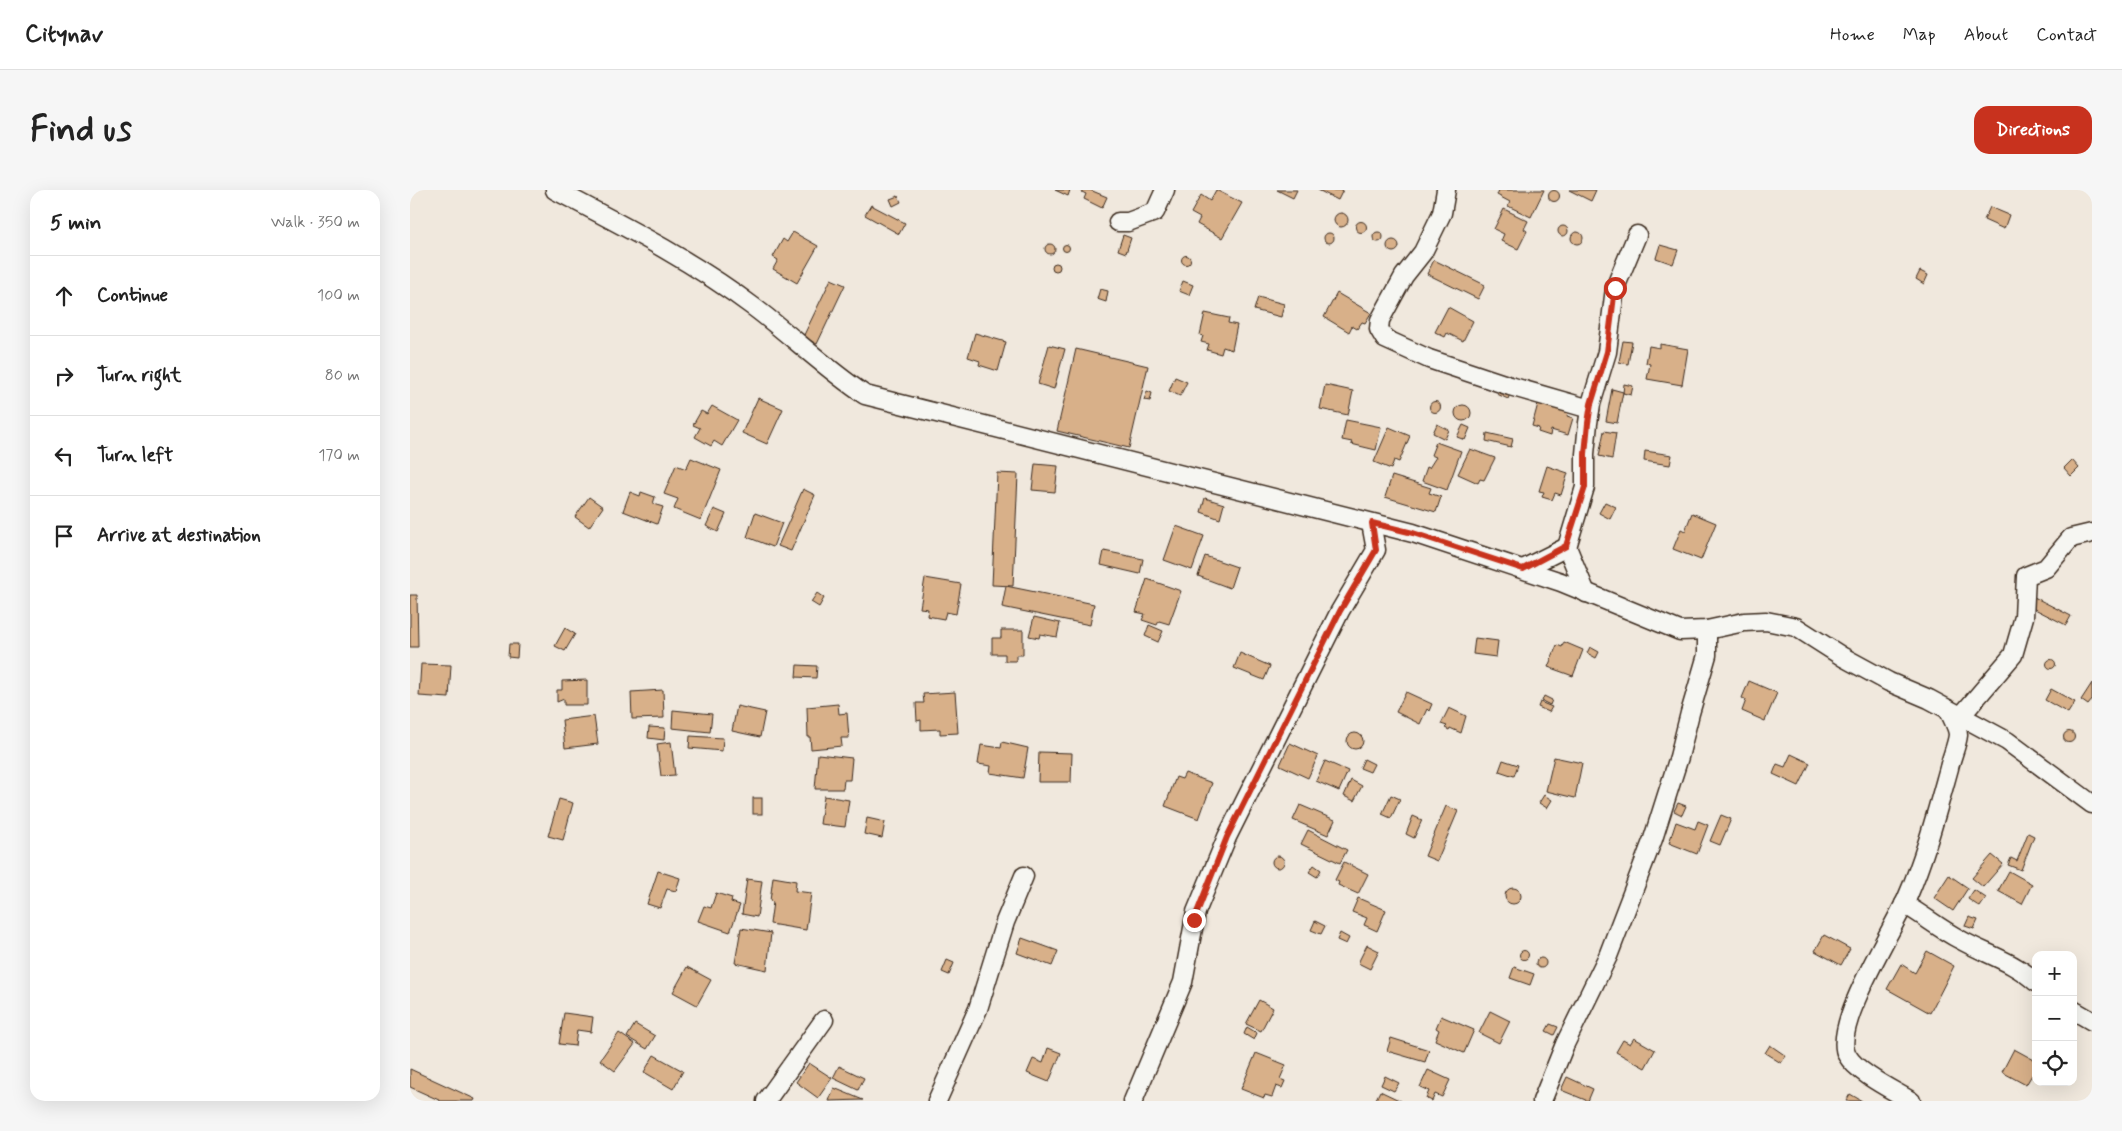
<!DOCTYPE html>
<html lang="en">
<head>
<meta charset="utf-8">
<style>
	:root { --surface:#fff; --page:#f6f6f6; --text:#222; --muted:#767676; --line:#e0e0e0; --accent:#c8321e }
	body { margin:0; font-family:Mynerve,sans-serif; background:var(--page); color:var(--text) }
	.controls { position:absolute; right:15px; bottom:15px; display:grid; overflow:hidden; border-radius:10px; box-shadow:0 5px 20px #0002 }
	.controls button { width:45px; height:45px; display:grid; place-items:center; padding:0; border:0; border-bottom:1px solid var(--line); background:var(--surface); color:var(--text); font:25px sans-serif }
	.stop { position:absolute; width:15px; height:15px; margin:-11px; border:4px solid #c8321e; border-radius:50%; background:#fff }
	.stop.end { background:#c8321e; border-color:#fff; box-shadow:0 1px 5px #0008 }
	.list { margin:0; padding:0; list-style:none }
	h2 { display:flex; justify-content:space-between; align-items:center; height:65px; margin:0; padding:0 20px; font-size:21px }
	h2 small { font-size:16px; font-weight:400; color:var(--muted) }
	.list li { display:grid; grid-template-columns:32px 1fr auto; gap:15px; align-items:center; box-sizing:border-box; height:80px; padding:0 20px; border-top:1px solid var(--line) }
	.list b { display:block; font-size:19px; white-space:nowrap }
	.list em { font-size:16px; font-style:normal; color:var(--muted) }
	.icon { flex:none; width:28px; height:28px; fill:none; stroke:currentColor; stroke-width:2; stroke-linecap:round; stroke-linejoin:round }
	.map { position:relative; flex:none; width:1682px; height:911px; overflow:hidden; border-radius:15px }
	header { display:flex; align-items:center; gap:30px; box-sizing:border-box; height:70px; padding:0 25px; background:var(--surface); border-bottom:1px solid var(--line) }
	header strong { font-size:24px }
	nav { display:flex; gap:28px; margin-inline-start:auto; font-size:18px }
	.intro { display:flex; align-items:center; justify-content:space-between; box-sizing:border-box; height:120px; padding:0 30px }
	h1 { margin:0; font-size:35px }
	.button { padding:12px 22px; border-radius:15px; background:var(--accent); color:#fff; font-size:18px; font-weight:700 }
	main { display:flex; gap:30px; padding:0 30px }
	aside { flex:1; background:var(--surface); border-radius:15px; box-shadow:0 5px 20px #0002 }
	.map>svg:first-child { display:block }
</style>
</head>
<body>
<header>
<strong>Citynav</strong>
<nav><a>Home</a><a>Map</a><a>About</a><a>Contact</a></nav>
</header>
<div class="intro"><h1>Find us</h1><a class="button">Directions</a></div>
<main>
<aside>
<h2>5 min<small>Walk · 350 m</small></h2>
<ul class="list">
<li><svg class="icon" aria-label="ahead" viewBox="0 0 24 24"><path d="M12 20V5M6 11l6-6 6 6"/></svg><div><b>Continue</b></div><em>100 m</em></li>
<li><svg class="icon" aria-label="right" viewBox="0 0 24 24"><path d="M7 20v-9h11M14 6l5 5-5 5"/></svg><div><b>Turn right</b></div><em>80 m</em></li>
<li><svg class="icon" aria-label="left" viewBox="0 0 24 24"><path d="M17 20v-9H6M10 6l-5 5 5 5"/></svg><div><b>Turn left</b></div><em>170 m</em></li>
<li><svg class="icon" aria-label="arrive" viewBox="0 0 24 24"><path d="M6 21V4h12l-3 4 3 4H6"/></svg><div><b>Arrive at destination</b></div></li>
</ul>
</aside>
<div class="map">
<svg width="1682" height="911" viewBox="0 0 1682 911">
	<rect width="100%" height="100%" fill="#f0e8dd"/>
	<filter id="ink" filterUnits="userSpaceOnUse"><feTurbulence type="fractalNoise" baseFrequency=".02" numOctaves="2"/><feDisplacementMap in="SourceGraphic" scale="10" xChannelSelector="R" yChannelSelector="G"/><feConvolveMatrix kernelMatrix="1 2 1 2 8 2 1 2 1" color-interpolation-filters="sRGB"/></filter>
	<g filter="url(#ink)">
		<g fill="#d8b089" stroke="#3b2a1e">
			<polygon points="645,0 660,0 658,6"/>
			<polygon points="672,0 680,0 697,7 692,18 674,9 676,4 672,2"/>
			<polygon points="806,0 832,13 812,48 787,34 790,28 781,23 791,5 800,11"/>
			<polygon points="867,0 887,0 883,8"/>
			<polygon points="908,0 933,0 928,10"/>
			<polygon points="1089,0 1134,0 1121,27 1098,16 1100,12 1087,5"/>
			<polygon points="1159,0 1186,0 1181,11"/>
			<circle cx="1144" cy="6" r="5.5"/>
			<polygon points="488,6 491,12 483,16 480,9"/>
			<polygon points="461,15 495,33 489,44 455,25"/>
			<polygon points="1580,17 1599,25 1594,39 1574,30"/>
			<polygon points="1094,19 1118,31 1114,39 1117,41 1108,59 1091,51 1094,44 1084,39"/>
			<circle cx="931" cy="30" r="7"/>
			<circle cx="951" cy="37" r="5.5"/>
			<circle cx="1153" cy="41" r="5"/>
			<circle cx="968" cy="47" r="5"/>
			<circle cx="1167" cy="48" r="6"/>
			<polygon points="383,42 408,56 387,93 363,79 368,70 363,67 373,49 377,52"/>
			<circle cx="919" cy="48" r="5"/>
			<polygon points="713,45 721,48 716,63 708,60"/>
			<circle cx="983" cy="56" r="6"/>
			<circle cx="640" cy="59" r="5"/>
			<circle cx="656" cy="58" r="3.5"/>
			<polygon points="1250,55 1268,60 1263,74 1246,68"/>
			<circle cx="776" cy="70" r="4.5"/>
			<polygon points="1024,70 1075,95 1068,109 1017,84"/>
			<circle cx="646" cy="77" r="4"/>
			<polygon points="1510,81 1518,85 1514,94 1506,89"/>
			<polygon points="421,89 435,95 407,154 393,147"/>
			<polygon points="773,91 783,95 779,105 769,101"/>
			<polygon points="690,99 698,101 696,112 687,109"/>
			<polygon points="927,103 961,123 955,133 952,132 947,139 942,136 939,142 914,127"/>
			<polygon points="848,107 874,114 871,127 844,120"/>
			<polygon points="1038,117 1063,131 1053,151 1037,143 1035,147 1025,142"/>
			<polygon points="795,123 819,128 818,133 827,135 822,160 813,157 811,164 797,160 799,154 791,152 793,146 790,145"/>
			<polygon points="565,143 596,152 588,181 569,175 570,171 558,167"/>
			<polygon points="1213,151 1222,152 1218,174 1209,172"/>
			<polygon points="1250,154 1278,159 1272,195 1237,189 1240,174 1236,173 1239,156 1250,158"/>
			<polygon points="639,155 655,159 644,199 628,194"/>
			<polygon points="666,159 738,176 719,258 647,241"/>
			<polygon points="765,187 777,192 770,206 759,201"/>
			<polygon points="1214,194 1223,196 1221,205 1213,203"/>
			<polygon points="915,195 943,201 938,225 910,219"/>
			<polygon points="1090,197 1101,202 1098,209 1087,204"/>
			<polygon points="1202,199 1213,202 1207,233 1196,231"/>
			<polygon points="737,201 742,203 740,211 734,210"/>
			<polygon points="348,208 373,219 357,254 332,243"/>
			<polygon points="1129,210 1159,219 1157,226 1163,228 1158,245 1141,240 1140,246 1128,242 1129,238 1122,236"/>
			<circle cx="1025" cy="217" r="5.5"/>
			<circle cx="1053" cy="223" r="8"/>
			<polygon points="302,216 327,230 312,256 304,251 301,256 285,247 290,238 283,235 291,221 297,224"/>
			<polygon points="936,230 971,237 966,260 941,254 942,252 932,250"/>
			<polygon points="1027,234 1039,240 1035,249 1023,243"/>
			<polygon points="1053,235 1060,238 1055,250 1047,247"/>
			<polygon points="979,237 1000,246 989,272 984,270 981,279 964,272"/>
			<polygon points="1194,241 1206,243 1202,269 1189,266"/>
			<polygon points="1077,243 1103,249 1101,257 1076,251"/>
			<polygon points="1026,252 1051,261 1037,300 1012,291 1017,277 1019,278 1026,267 1021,265"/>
			<polygon points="1060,259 1085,268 1074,290 1070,289 1068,293 1048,284"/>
			<polygon points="1235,261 1262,265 1260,275 1234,271"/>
			<polygon points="281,268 311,280 291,330 264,319 268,309 254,304 266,275 276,279"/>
			<polygon points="1662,270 1669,278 1661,286 1654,278"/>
			<polygon points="625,274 648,276 645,302 622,300"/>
			<polygon points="1137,276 1158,283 1151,305 1145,303 1142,310 1132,307 1134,302 1129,301"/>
			<polygon points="587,283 608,284 603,396 582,395"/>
			<polygon points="982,286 1021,298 1019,303 1031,307 1026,322 975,307"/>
			<polygon points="393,299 405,305 381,361 368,356"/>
			<polygon points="220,302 230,306 231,302 245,307 243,314 253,317 247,334 213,321"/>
			<polygon points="179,307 193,317 179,337 165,327"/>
			<polygon points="795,308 814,314 810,329 791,322"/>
			<polygon points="1195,312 1206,317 1200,329 1189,323"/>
			<polygon points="304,319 316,324 308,342 296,336"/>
			<polygon points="345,323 372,333 363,357 337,347"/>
			<polygon points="1282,323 1306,333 1291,370 1263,359 1271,339 1275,341"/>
			<polygon points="766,336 794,346 782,380 754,370"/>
			<polygon points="694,361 733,369 730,384 691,375"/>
			<polygon points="795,366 827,377 820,398 788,386"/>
			<polygon points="515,388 551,394 546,424 536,422 534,429 517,426 518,419 510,418"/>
			<polygon points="737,389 771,401 759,434 749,431 747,435 732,430 735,424 726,422"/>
			<polygon points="596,396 684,414 680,435 592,417"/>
			<polygon points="407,403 414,408 409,417 401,412"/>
			<polygon points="0,405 7,405 8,457 0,457"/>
			<polygon points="1624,407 1661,426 1656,435 1619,416"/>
			<polygon points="624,427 650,433 647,447 630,444 629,448 619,446"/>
			<polygon points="739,435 753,441 748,452 735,446"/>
			<polygon points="155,438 165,444 155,461 145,456"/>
			<polygon points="591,440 613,440 613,465 606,465 606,471 595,471 595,464 582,464 582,448 591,448"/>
			<polygon points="1065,448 1088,451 1086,467 1063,464"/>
			<polygon points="1154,452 1173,460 1163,486 1138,477 1147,455 1152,457"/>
			<polygon points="99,454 108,454 107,468 98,467"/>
			<polygon points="1180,457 1189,462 1186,468 1177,463"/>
			<polygon points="830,463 860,476 854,490 824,478"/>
			<circle cx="1641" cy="474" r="4.5"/>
			<polygon points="11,474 41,475 39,508 9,506"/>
			<polygon points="387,475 407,476 406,488 386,487"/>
			<polygon points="177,490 177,515 154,515 154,509 147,512 147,500 152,500 152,491"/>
			<polygon points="1339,491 1367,503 1355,531 1332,521 1336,510 1332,508"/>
			<polygon points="1682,493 1682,510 1678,515 1671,510"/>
			<polygon points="1641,499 1665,512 1658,523 1635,510"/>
			<polygon points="253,500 254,528 222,529 221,502"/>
			<polygon points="545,502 548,543 530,544 530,539 511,540 511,530 507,531 506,513 514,513 513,504"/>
			<polygon points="996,502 1022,514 1019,521 1017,519 1010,534 986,522"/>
			<polygon points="1134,506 1142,510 1140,515 1132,511"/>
			<polygon points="1130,512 1142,517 1139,522 1128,517"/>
			<polygon points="428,514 429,524 437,523 439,548 431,548 432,556 401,559 400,547 398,547 397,517"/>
			<polygon points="327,516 355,522 350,547 322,541"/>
			<polygon points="1039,518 1056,526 1051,543 1040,538 1039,540 1035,538 1037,536 1031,534"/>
			<polygon points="263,520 302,524 300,542 262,538"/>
			<polygon points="184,526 188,554 155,558 152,530"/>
			<polygon points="239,537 255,538 254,550 238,548"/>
			<circle cx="1659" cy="547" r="5.5"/>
			<circle cx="945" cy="551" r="8"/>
			<polygon points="280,546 313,548 312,561 279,558"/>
			<polygon points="261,552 265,585 251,586 247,554"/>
			<polygon points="592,552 618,558 613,588 580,583 581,576 568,574 571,555 591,558"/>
			<polygon points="880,553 908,566 898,588 870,575"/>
			<polygon points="629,562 662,563 661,592 628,592"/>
			<polygon points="408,564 442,568 440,590 434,590 433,599 405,599"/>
			<polygon points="1381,564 1400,573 1389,596 1363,584 1367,574 1375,577"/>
			<polygon points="1144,567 1172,573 1165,608 1136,601"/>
			<polygon points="954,569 964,574 960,582 950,578"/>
			<polygon points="1093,570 1108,575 1104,586 1089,581"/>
			<polygon points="915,571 938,581 929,601 906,591"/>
			<polygon points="775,583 802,593 789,629 755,616 766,587 772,589"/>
			<polygon points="941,590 952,596 944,611 934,606"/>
			<polygon points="981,605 990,609 981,628 972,624"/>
			<polygon points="1134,605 1142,610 1137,618 1129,613"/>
			<polygon points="414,606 439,610 435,637 410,634"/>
			<rect x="343" y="608" width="9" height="16"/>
			<polygon points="149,609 163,613 153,650 138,646"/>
			<polygon points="1268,613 1276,616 1272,625 1264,621"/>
			<polygon points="890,615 925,630 918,645 883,630"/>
			<polygon points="1036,616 1048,621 1027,671 1015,666"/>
			<polygon points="1311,625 1321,629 1310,655 1300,651"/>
			<polygon points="1003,626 1012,630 1004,648 996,644"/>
			<polygon points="457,628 475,632 472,648 454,644"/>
			<polygon points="1288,631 1298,635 1287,664 1259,653 1266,632 1285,639"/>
			<polygon points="898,640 937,660 930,673 891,654"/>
			<polygon points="1618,643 1624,646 1611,680 1598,675 1601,668 1607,671"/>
			<polygon points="1582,665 1593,674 1573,697 1562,688"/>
			<circle cx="868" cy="672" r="6"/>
			<polygon points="934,672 958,684 948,704 928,695 929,692 925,690"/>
			<polygon points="904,675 911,680 907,687 899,682"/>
			<polygon points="248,681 270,688 266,701 257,699 250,718 237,714"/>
			<polygon points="1599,681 1622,694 1612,714 1588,701"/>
			<polygon points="1539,685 1558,698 1543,721 1524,708"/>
			<polygon points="363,687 386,691 385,701 401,703 396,740 360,734 363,712 360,711"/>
			<polygon points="337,689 352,691 347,727 332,724"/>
			<circle cx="1103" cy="706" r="8"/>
			<polygon points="1564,700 1576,708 1570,717 1558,709"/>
			<polygon points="306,703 322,708 321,712 330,715 320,742 288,731 294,716 301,718"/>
			<polygon points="948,708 976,720 967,741 954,735 957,728 942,722"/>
			<polygon points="1559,727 1568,730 1564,739 1555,736"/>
			<polygon points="905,731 915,736 911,744 901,740"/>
			<polygon points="331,738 361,743 357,780 325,773"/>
			<polygon points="930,743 939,748 936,754 927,750"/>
			<polygon points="1414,745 1440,759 1431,775 1405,761"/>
			<polygon points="612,748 648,761 642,776 607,763"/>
			<polygon points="957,755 969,761 960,779 948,773"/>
			<circle cx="1114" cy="765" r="4.5"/>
			<polygon points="1517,761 1544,776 1520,823 1477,799 1491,774 1505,783"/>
			<circle cx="1131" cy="773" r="5"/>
			<polygon points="537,770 544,773 539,785 532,782"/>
			<polygon points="277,777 301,790 287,815 263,802"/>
			<polygon points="1104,777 1124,784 1120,795 1100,788"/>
			<polygon points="849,810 863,818 851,841 836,834"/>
			<polygon points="1080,821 1100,831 1089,853 1069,843"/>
			<polygon points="154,823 183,827 181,842 167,840 165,856 149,854"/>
			<polygon points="1031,826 1064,840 1054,863 1025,850 1029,840 1026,838"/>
			<polygon points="225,834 245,846 237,859 217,847"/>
			<polygon points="1140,834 1148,837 1144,845 1136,841"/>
			<polygon points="837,837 847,843 844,850 834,844"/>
			<polygon points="209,843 225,854 205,881 190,870"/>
			<polygon points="981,848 1019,860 1015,872 977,861"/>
			<polygon points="1224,848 1245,860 1235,878 1206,862 1213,850 1220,854"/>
			<polygon points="1360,855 1376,866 1371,873 1355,863"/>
			<polygon points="638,858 651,863 639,892 617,883 623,869 633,873"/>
			<polygon points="1604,859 1626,871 1626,878 1616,895 1592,882"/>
			<polygon points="846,863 876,875 870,889 875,891 872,898 866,896 862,907 855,905 854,908 831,899"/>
			<polygon points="244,865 273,881 263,899 234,882"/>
			<polygon points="399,873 422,888 408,908 386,892"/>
			<polygon points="429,876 454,888 448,900 423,888"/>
			<polygon points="0,879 65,909 64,911 31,911 0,897"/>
			<polygon points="1018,880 1040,890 1032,907 1025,904 1022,911 1016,908 1019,901 1010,897"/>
			<polygon points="975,886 989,893 984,901 971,895"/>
			<polygon points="1157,887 1183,899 1178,911 1151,900"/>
			<polygon points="424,898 453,910 419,911"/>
			<polygon points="970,901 991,911 965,911"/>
			<polygon points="1440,904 1452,911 1436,911"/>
		</g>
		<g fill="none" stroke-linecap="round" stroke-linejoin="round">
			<defs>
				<g id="minor">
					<path d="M 145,0 C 214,36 283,71 345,118 C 382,146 416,179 455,205 L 1003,343 L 1151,392 L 1270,441 L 1297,440 L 1334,432 L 1356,431 L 1386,437 L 1433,467 L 1479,492 L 1519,509 L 1597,551 L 1682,614"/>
					<polyline points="1036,0 1032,23 1013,62 994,86 970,130 969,139 975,149 1019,169 1100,196 1180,219"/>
					<polyline points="708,32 718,32 745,22 755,0"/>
					<polyline points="1157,357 1175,297 1175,264 1178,233 1181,214 1197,162 1205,98 1227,45"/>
					<polyline points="1113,379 1157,357 1176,403"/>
					<polyline points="1551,526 1603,465 1614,427 1616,386 1636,378 1661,348 1682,343"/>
					<path d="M 1494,714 C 1513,725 1530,739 1549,749 C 1575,764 1603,771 1626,792"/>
					<polyline points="1663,820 1682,831"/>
					<polyline points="356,911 414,830"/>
					<polyline points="527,911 568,819 595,732 614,686"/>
					<polyline points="723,911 773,792 786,722 817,647 930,421 966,360 961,333"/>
					<polyline points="1132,911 1155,854 1198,766 1243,649 1269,567 1280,523 1297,465 1297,440"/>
					<path d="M 1501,911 C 1483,900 1447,883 1437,865 C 1421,837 1484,738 1497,708 C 1515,667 1527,621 1539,578 C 1541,568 1547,555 1548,545 C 1548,537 1541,527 1539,520"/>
				</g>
			</defs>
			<use href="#minor" stroke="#3b2a1e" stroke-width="21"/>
			<use href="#minor" stroke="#f6f6f2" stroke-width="18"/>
		</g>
	</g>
	<g fill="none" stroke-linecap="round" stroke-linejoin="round" filter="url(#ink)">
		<polyline stroke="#c8321e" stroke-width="6" points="784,730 817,647 930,421 966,360 962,333 1003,343 1113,379 1156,356 1175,297 1175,264 1178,233 1181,214 1197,162 1205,98"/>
	</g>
</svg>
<div class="controls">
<button>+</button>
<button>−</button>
<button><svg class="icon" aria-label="locate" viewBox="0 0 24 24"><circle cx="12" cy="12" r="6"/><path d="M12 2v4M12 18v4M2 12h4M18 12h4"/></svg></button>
</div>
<div class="stop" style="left:1205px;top:98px"></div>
<div class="stop end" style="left:784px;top:730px"></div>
</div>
</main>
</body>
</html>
